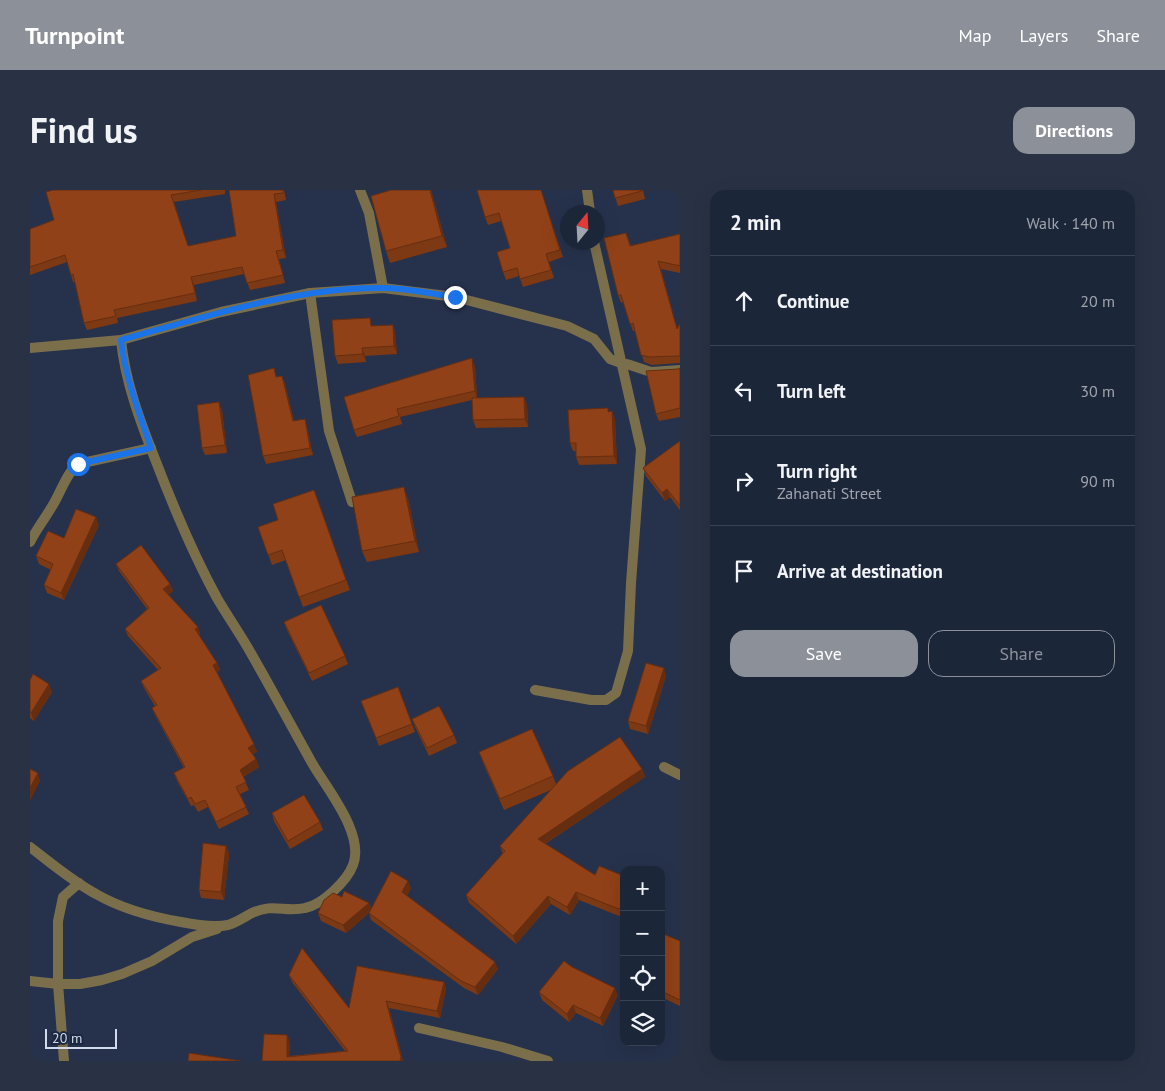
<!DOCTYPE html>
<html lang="en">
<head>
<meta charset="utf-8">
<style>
	:root { --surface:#1c2639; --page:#293244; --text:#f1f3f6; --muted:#a0a5ae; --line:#3a4353; --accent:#8c9099 }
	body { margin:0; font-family:"PT Sans",sans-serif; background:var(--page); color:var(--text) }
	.controls { position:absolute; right:15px; bottom:15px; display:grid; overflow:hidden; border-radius:10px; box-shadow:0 5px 20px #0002 }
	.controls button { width:45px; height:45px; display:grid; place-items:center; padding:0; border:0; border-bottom:1px solid var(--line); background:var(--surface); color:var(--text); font:25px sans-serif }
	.compass { position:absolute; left:530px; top:15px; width:45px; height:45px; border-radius:50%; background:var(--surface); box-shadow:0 5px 20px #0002; rotate:18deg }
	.scale { position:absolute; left:15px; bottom:12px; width:72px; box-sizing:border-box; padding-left:5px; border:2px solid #d2dbeb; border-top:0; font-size:14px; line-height:18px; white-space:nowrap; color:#d2dbeb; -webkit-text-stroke:4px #1c2841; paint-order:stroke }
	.stop { position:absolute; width:15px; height:15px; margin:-11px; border:4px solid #1a73e8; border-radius:50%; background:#fff }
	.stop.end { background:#1a73e8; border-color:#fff; box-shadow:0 1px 5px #0008 }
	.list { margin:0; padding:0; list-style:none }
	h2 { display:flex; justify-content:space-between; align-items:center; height:65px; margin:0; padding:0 20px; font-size:21px }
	h2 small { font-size:16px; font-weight:400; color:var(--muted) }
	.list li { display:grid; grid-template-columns:32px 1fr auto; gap:15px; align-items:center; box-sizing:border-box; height:90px; padding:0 20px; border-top:1px solid var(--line) }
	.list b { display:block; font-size:19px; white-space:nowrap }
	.list p { margin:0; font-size:16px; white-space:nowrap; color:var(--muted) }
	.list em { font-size:16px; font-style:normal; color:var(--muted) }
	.actions { display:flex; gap:10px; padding:15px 20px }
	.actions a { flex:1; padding:11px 0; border:1px solid var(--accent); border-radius:15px; text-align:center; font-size:18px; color:var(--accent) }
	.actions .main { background:var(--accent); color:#fff }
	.icon { flex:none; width:28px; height:28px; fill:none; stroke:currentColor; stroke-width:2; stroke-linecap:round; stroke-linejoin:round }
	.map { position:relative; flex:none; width:650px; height:871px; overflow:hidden; border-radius:15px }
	header { display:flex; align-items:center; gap:30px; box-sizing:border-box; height:70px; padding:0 25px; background:var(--accent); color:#fff }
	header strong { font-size:24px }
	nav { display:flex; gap:28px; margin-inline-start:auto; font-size:18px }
	.intro { display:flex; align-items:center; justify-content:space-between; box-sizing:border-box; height:120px; padding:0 30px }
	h1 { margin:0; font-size:35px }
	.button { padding:12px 22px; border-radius:15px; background:var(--accent); color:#fff; font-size:18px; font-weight:700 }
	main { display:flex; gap:30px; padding:0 30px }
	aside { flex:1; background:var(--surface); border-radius:15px; box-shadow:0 5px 20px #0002 }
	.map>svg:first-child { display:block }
</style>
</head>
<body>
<header>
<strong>Turnpoint</strong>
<nav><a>Map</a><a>Layers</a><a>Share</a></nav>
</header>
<div class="intro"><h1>Find us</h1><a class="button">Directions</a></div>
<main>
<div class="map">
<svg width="650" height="871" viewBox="0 0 650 871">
	<rect width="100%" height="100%" fill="#26324c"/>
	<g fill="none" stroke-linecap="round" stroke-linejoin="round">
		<g stroke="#7b6f4b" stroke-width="10">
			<polyline points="330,0 339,23 353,98"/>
			<polyline points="557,0 560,22"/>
			<polyline points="280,103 299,241 322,312"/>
			<polyline points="0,158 91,150 191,122 280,103 353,98 425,107 537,136 564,149 580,169 591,173 600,175 621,182 650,180"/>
			<path d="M 0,352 C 6,340 14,330 21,318 C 30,305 36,283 48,274 L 121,258"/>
			<polyline points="505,500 561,510 576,510 586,503 598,461 601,393 611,259 564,52"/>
			<polyline points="634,577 650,585"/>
			<path d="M 0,657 C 21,673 42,691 66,704 C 92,719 122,727 151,732 C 166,735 183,738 198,735 C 205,733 213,728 220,724 C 244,712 254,723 275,718 C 292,715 317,691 323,675 C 335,644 297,599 282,573 C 262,537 242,500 222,465 C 211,445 198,427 187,408 C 163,364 143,316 125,269 C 110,231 95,191 91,150"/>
			<polyline points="0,791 28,794 50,794 72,790 92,784 122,771 162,747 187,739"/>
			<polyline points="389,838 472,857 518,871"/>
			<polyline points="34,871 28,794 28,731 33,707 49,693"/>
		</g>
	</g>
	<g fill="#7d3814">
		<polygon points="23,0 195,0 195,4 144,12 158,56 206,46 199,0 254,0 256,10 246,12 256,68 249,69 255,93 220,100 214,84 164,95 167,111 87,128 88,133 57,140 54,133 45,92 43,92 37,72 0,85 0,39 24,30"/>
		<polygon points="361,0 401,0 417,57 360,73 356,61"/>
		<polygon points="511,0 533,67 519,72 524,88 493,97 489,86 476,90 473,82 480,58 471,31 458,35 455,27"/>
		<polygon points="583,0 613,0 615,9 588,16"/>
		<polygon points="596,43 601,56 650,44 650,83 631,79 647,139 650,134 650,173 622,175 614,172 605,141 603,141 593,112 591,113 588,105"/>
		<polygon points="363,135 365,143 367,164 335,166 336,172 308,174 305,166"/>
		<polygon points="445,176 447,208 494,207 497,215 498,237 446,238 443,230 442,210 370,227 372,234 327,247 324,240"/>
		<polygon points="650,178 650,227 629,231 626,224 648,179"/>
		<polygon points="252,186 255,194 264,231 277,237 283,265 236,274 233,266 247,187"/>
		<polygon points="192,220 197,263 175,265 172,258"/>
		<polygon points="579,222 585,229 587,274 549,275 546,267 546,261 543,261 540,253"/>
		<polygon points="650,251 650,320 640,307 635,311 616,286 613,278"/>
		<polygon points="284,300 320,400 273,417 256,370 242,375 228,337 248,330"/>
		<polygon points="378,308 389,362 337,372 332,361"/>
		<polygon points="69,335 34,410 17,403 14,395 21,380 9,374 6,366 34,348"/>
		<polygon points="86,374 140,394 143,401 138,405 168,437 170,444 169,446 187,473 190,480 187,482 227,562 223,564 226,569 229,577 213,587 219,600 210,604 219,624 189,639 178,617 168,622 164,615 161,616 147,591 144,583 154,578 125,525 122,518 125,516 114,498 111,491 128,480 98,446 95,439 117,419 89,381"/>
		<polygon points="254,432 315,466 318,474 282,491 257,440"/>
		<polygon points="636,486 618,544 600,539 598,531"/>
		<polygon points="0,490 22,502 4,531 0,528"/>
		<polygon points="368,497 385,542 349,556 331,511"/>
		<polygon points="382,529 424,545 427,553 399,566 385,537"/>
		<polygon points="449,562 523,586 526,594 612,579 615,587 515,654 565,685 594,686 594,728 549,710 540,725 521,714 486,754 439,713 436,705 473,664 470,656 521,600 474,620 453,573"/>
		<polygon points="242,623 290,632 293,640 260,659 244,631"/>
		<polygon points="196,656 199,664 194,710 171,708 169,700"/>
		<polygon points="381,698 377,706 468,779 448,805 434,798 341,730 339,723 316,743 291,731 288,723 312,707 339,713 341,718"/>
		<polygon points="631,743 650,751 650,816 631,807"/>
		<polygon points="542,777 588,805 573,836 546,823 539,832 512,810 509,802"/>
		<polygon points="259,785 319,818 414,792 416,799 410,828 359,818 373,871 232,871 260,852 259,866 315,861 262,792"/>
	</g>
	<g fill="#662e10">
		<polygon points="400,0 401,0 417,57 412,46"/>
		<polygon points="244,4 246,12 256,68 253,60"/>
		<polygon points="628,71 631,79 649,147 647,139"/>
		<polygon points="161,87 164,95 167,111"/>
		<polygon points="363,135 365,143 367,164 364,156"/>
		<polygon points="332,158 335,166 336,172 333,164"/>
		<polygon points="442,168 445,176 447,209 445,201"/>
		<polygon points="252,186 255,194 266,239 263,231"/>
		<polygon points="494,207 497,215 498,237 495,229"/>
		<polygon points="189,212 192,220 197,263 195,255"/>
		<polygon points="582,221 585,229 587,274 584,266"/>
		<polygon points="275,229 277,237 283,265 280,258"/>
		<polygon points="374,297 378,308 389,362 385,351"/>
		<polygon points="637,299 640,307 635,311 632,303"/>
		<polygon points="66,327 69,335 34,410 31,403"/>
		<polygon points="140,394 143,401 136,407 133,399"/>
		<polygon points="168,437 170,444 168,447 165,439"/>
		<polygon points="187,473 190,480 186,483 183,475"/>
		<polygon points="634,478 636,486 618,544 616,536"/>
		<polygon points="19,494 22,502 4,531 1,523"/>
		<polygon points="224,554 227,562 221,565 218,558"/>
		<polygon points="226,569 229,577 212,587 210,580"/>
		<polygon points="612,579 615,587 510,657 508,649"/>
		<polygon points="8,583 10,591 0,611 0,598"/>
		<polygon points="196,656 199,664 194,710 191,702"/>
		<polygon points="378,691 381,698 375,710 372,702"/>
		<polygon points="546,702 549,710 540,725 537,717"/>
		<polygon points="518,706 521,714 486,754 483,746"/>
		<polygon points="339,713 342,720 316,743 313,735"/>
		<polygon points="465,772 468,779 448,805 445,797"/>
		<polygon points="414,792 416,799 410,828 407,821"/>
		<polygon points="585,798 588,805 573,836 570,828"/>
		<polygon points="356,811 359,818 373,871 370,871"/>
		<polygon points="543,815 546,823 539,832 537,824"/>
		<polygon points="257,845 260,852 259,871 257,867"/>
	</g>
	<g fill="#914117" stroke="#662e10">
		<polygon points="23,0 171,0 141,5 158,56 206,46 199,0 253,0 253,3 244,4 253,60 246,61 253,85 217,93 212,77 161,87 165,103 84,120 86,126 54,133 43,84 41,85 35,65 0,77 0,39 24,30 16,2"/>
		<polygon points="361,0 400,0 412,46 356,61 341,6"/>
		<polygon points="447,0 511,0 530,60 516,64 521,80 490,89 487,78 473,82 467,62 480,58 469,23 455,27"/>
		<polygon points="583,0 612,0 612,1 585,8"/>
		<polygon points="596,43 600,56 650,44 650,76 628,71 647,139 650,134 650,166 647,166 619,167 611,165 603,133 600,134 591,105 588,105 574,48"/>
		<polygon points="340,128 341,136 363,135 364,156 332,158 333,164 305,166 302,130"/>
		<polygon points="442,168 445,201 367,219 369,226 324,240 314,207"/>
		<polygon points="244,178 246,187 252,186 263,231 275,229 280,258 233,266 218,185"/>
		<polygon points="650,178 650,218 626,224 616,181 648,179"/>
		<polygon points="494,207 495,229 443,230 442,208"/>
		<polygon points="189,212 195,255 172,258 167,215"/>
		<polygon points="578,218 578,222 582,221 584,266 546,267 546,253 540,253 538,220"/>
		<polygon points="650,251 650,316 637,299 632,303 613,278"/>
		<polygon points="374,297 385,351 332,361 322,307"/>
		<polygon points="284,300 316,390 269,407 252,360 238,365 228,337 248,330 243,314"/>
		<polygon points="46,319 66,327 31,403 14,395 23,374 6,366 18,341 34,348"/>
		<polygon points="111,355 140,394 133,399 168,437 165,439 187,473 183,475 224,554 218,558 226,569 210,580 216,592 206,597 216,617 186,632 175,610 165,614 161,607 158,609 144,583 155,577 122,518 127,515 111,491 131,478 95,439 119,418 86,374"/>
		<polygon points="291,415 315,466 279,483 254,432"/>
		<polygon points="616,473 634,478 616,536 598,531"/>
		<polygon points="3,484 19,494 1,523 0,522 0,490"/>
		<polygon points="368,497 382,534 346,548 331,511"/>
		<polygon points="409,516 424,545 397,558 382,529"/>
		<polygon points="502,539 523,586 470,609 449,562"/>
		<polygon points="590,547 612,579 508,649 565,685 569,676 594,686 594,721 546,702 537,717 518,706 483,746 436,705 475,661 470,656 538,581"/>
		<polygon points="0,579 8,583 0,598"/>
		<polygon points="274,605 290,632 258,651 242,623"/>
		<polygon points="173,653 196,656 191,702 169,700"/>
		<polygon points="361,681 378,691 372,702 465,772 445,797 431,791 339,723"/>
		<polygon points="314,701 339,713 313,735 288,723 294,710 303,703 312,707"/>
		<polygon points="631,743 650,751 650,810 631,801"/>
		<polygon points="272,758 319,818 327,776 414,792 407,821 356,811 371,867 370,871 232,871 234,844 257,845 257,867 318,861 259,785"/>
		<polygon points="534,771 542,777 585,798 570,828 543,815 537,824 509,802"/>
		<polygon points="159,863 211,871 158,871"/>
	</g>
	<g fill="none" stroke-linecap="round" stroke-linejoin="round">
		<path stroke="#1a73e8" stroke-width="6" d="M 48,274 L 121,258 C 109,223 95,187 91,150 C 174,127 266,97 353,98 C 376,98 401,104 425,107"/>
	</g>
</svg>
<div class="controls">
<button>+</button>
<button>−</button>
<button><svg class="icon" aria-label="locate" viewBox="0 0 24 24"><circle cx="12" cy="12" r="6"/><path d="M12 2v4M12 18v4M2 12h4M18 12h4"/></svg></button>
<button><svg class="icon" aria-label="layers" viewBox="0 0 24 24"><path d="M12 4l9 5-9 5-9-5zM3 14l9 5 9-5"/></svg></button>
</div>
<svg class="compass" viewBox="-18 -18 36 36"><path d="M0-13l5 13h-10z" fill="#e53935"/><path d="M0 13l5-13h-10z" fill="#a0a5ae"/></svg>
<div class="scale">20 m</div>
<div class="stop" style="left:48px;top:274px"></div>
<div class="stop end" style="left:425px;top:107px"></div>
</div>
<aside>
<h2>2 min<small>Walk · 140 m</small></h2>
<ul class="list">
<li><svg class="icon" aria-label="ahead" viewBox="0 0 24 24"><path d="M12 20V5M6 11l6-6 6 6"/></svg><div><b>Continue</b></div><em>20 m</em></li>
<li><svg class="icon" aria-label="left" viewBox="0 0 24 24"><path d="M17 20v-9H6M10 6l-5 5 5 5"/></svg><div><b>Turn left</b></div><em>30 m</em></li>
<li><svg class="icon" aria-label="right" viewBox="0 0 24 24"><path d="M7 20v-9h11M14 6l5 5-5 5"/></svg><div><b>Turn right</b><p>Zahanati Street</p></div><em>90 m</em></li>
<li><svg class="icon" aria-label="arrive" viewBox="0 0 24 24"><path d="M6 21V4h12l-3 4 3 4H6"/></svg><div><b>Arrive at destination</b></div></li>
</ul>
<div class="actions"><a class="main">Save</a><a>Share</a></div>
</aside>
</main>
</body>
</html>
